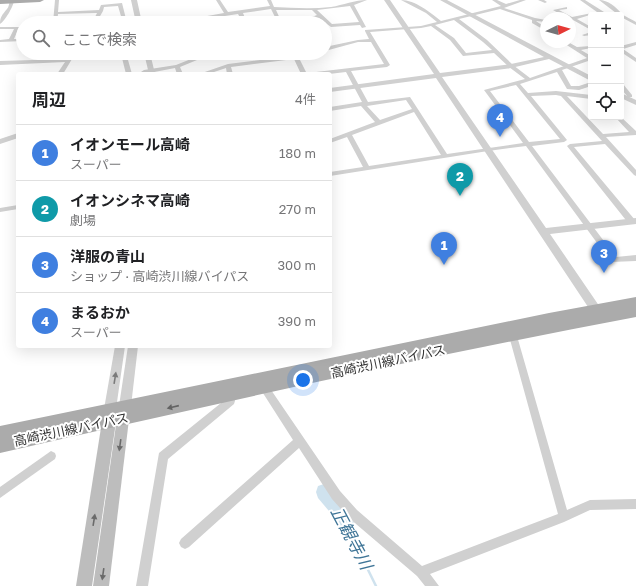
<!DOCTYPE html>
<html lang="ja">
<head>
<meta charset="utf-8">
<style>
	:root { --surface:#fff; --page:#f2f2f2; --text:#202124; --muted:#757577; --line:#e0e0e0; --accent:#0b8043 }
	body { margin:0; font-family:"Golos Text","Noto Sans JP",sans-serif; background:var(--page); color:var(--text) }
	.controls { position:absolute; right:12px; top:12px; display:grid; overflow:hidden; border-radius:4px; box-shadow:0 4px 16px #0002 }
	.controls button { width:36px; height:36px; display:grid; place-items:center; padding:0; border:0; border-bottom:1px solid var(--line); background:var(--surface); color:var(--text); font:20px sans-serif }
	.compass { position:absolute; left:540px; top:12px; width:36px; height:36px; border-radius:50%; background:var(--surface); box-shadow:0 4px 16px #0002; rotate:85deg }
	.you { position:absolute; left:303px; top:380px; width:14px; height:14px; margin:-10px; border:3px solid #fff; border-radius:50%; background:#1a73e8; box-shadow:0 0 0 6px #1a73e833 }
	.badge { display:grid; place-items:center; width:26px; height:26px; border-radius:50%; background:var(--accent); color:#fff; font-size:13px; font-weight:700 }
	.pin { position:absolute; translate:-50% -33px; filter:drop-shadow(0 1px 2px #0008) }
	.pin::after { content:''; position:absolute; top:21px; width:14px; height:12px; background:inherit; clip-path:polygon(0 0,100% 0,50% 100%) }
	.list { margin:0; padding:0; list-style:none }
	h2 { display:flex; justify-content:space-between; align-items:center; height:52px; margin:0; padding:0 16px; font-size:17px }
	h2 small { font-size:13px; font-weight:400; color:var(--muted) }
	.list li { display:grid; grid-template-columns:26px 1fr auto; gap:12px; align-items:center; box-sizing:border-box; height:56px; padding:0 16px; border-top:1px solid var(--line) }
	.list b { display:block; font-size:15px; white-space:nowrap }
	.list p { margin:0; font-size:13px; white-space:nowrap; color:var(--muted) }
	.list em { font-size:13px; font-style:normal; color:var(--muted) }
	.icon { flex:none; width:22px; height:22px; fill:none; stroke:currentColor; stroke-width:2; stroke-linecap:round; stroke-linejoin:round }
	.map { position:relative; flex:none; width:636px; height:586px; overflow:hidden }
	.search { position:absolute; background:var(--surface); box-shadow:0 4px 16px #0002; left:16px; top:16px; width:316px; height:44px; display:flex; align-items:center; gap:10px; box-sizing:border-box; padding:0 14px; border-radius:22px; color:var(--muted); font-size:15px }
	.panel { position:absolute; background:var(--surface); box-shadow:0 4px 16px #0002; left:16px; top:72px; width:316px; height:276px; border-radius:4px }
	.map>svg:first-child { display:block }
</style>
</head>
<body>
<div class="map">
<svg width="636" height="586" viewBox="0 0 636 586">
	<rect width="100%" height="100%" fill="#fff"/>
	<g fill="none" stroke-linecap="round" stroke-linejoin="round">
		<polyline stroke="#cfe2ee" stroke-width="2.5" points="345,523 376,586"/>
		<path fill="#cfe2ee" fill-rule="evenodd" d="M 324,484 C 340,490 348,508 354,523 L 351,529 L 345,532 L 339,529 L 334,517 L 318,498 L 316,492 L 318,486 Z"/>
		<g fill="#d0d0d0" fill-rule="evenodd">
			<path d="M 10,0 L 14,1 C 13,7 5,21 0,24 C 0,17 2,15 7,9 C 9,7 9,3 10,0 Z"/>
			<polygon points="55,0 59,0 58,12 99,10 101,5 122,3 127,23 123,23 118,6 104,7 103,11 96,23 92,23 97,13 58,14 57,23 53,23"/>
			<path d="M 216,0 L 220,0 L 228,12 L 270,6 L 267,0 L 271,0 L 274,7 C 293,8 312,9 331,7 C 343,5 355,0 367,0 L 354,5 L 366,27 L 362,28 L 360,25 L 331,27 L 319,18 L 303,23 L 296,23 L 317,15 L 312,10 L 276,10 L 282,23 L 278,23 L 271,9 L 243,13 L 247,23 L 243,23 L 238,14 L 179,23 L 168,23 L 224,13 ZM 350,6 L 359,22 L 332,24 L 317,10 Z"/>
			<path d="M 401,0 C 415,0 430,12 441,21 L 501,6 L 492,0 L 497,0 L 506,4 L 520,0 L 526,0 L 504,8 L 535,18 L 546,20 L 546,22 L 536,21 L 546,28 L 546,31 L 532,23 L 532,20 L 500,9 L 459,19 L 487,40 L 513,65 L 530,78 L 587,58 L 562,42 L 568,42 L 577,47 L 591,46 L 591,48 L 581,50 L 591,56 L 591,60 L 562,70 L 571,86 L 579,86 L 591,82 L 591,86 L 579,90 L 567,89 L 557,72 L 520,84 L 528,93 L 556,91 L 591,95 L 591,99 L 567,96 L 603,134 L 629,132 L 615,117 L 621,117 L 636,131 L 636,135 L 606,137 L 636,170 L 636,176 L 634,175 L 605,144 L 574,147 L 635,220 L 636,222 L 635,224 L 629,224 L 567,146 L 570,144 L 602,141 L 561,96 L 556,95 L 531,96 L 567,140 L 564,142 L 532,146 L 616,257 L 636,255 L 636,261 L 611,262 L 526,146 L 488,151 L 330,176 L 330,172 L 363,167 L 347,137 L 330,143 L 330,139 L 375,122 L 361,106 L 330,111 L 330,107 L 362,102 L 346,72 L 329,74 L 313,74 L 316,72 L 384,64 L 371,42 L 358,42 L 325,51 L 325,47 L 358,40 L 369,39 L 365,31 L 365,30 L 421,26 L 437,22 L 426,13 ZM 454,20 L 483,42 L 492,50 L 466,53 L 454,38 L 435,25 ZM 431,26 L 450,40 L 463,56 L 494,53 L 509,67 L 525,79 L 484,90 L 523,143 L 447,154 L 410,97 L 368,102 L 351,71 L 387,67 L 390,65 L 370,32 L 421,28 ZM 516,85 L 560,139 L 529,142 L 490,91 ZM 406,100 L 412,109 L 380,120 L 367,106 ZM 414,112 L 441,155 L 369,166 L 352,135 Z"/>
			<polygon points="538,0 544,0 547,2 545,3"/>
			<path d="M 580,0 L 585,0 L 604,12 L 616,13 L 599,0 C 608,0 616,7 621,13 C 625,17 632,19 636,22 L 636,25 L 621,17 L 621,15 L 593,14 L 577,19 L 591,27 L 591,30 L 573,20 L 570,20 L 570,18 L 567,18 L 553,10 L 567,7 L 567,9 L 559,10 L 572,17 L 597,12 Z"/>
			<polygon points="0,27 19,27 14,39 23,39 23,41 0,42 0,40 9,39 14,29 0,29"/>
			<polygon points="591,32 591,35 584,36 582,35"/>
			<polygon points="636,42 636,45 623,49 636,58 636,62 621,52 621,46"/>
			<polygon points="111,53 126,53 132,74 126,74 121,54 107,57 72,59 63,74 57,74 65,62 0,65 0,61 67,59 71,55"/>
			<polygon points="206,53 214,53 180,67 183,74 177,74 175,68 144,74 141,72 144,70 176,65"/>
			<polygon points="291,53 297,53 298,55 305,53 314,53 299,58 307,74 301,74 294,59 231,67 233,74 227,74 226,68 208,74 199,74 228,64 293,56"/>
			<polygon points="621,83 623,84 632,95 632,97 628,97 621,89"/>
			<polygon points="18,205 18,209 0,212 0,208"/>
			<polygon points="513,332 516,334 517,336 567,510 590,500 636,499 636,509 590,510 564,522 430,574 439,586 425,586 417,576 349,518 332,499 299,448 189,547 185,549 181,547 179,543 181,539 293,440 261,390 259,387 261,384 264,383 267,384 340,491 357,510 422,566 558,514 509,336 510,334"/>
			<path d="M 230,390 L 233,391 C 235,395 236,400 234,404 L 168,459 L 148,586 L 136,586 L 159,453 L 226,399 L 225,394 L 227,391 Z"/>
			<polygon points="51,451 55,453 56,456 55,459 0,498 0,487"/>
		</g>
		<g fill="#d0d0d0" fill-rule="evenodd">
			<polygon points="131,0 137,0 142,23 136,23"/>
			<polygon points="384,0 390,0 440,73 511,64 544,57 440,0 447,0 591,76 591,81 589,80 549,59 511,68 442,77 546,228 636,218 636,224 550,234 604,313 605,316 604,319 600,320 596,319 436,78 330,92 330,88 434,74"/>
			<polygon points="144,53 150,53 155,74 149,74"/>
			<polygon points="621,93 636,100 636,105 621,98"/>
			<polygon points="18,133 18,138 0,144 0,139"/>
			<polygon points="115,346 125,346 116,409 114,413 110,414 106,413 104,409"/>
			<polygon points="128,346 138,346 131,406 129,410 125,411 121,410 119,406"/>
		</g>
		<g fill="#bdbdbd" fill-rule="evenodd">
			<polygon points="124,405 129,407 130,411 109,586 93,586 118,411 119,407"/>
			<polygon points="110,409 115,411 117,415 92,586 76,586 103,415 105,411"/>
		</g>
		<g fill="#ababab" fill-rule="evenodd">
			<polygon points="0,0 44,0 40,2 0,4"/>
			<path d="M 636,297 L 636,317 C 423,357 211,405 0,453 L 0,426 L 549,313 Z"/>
		</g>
	</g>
	<defs><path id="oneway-solid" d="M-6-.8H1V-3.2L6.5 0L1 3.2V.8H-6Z"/></defs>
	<use fill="#7a7a7a" href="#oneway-solid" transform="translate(115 378) rotate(-81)"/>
	<use fill="#636363" href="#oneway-solid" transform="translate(173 407) rotate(167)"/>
	<g fill="#6a6a6a">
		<use href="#oneway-solid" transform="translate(120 445) rotate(98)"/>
		<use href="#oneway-solid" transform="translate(94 520) rotate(-81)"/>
		<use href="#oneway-solid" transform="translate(103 574) rotate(98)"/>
	</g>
	<g text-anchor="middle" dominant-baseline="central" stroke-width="4" stroke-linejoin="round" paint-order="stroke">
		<g font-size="13" fill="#333" stroke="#fff">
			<text transform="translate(388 361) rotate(-12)">高崎渋川線バイパス</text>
			<text transform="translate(71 429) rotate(-12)">高崎渋川線バイパス</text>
		</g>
		<g font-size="17" font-style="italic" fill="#3f7597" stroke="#fff">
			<text transform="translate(352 538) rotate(62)">正観寺川</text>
		</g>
	</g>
</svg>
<div class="controls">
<button>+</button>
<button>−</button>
<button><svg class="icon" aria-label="locate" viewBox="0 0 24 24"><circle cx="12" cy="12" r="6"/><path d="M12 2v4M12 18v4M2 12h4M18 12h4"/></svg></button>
</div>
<svg class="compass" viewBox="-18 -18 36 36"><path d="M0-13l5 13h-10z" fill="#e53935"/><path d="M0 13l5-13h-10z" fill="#757577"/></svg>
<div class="you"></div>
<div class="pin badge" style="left:444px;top:265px;background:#3f7fe0">1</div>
<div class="pin badge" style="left:460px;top:196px;background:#0f9aa8">2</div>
<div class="pin badge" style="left:604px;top:273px;background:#3f7fe0">3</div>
<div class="pin badge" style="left:500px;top:137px;background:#3f7fe0">4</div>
<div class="search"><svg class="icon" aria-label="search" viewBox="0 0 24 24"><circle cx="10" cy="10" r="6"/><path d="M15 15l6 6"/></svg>ここで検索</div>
<section class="panel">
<h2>周辺<small>4件</small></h2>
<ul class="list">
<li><span class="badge" style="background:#3f7fe0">1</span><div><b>イオンモール高崎</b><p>スーパー</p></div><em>180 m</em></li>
<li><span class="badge" style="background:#0f9aa8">2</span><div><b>イオンシネマ高崎</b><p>劇場</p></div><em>270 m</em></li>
<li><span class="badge" style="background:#3f7fe0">3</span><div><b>洋服の青山</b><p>ショップ · 高崎渋川線バイパス</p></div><em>300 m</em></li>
<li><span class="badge" style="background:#3f7fe0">4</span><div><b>まるおか</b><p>スーパー</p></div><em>390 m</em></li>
</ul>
</section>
</div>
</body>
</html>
